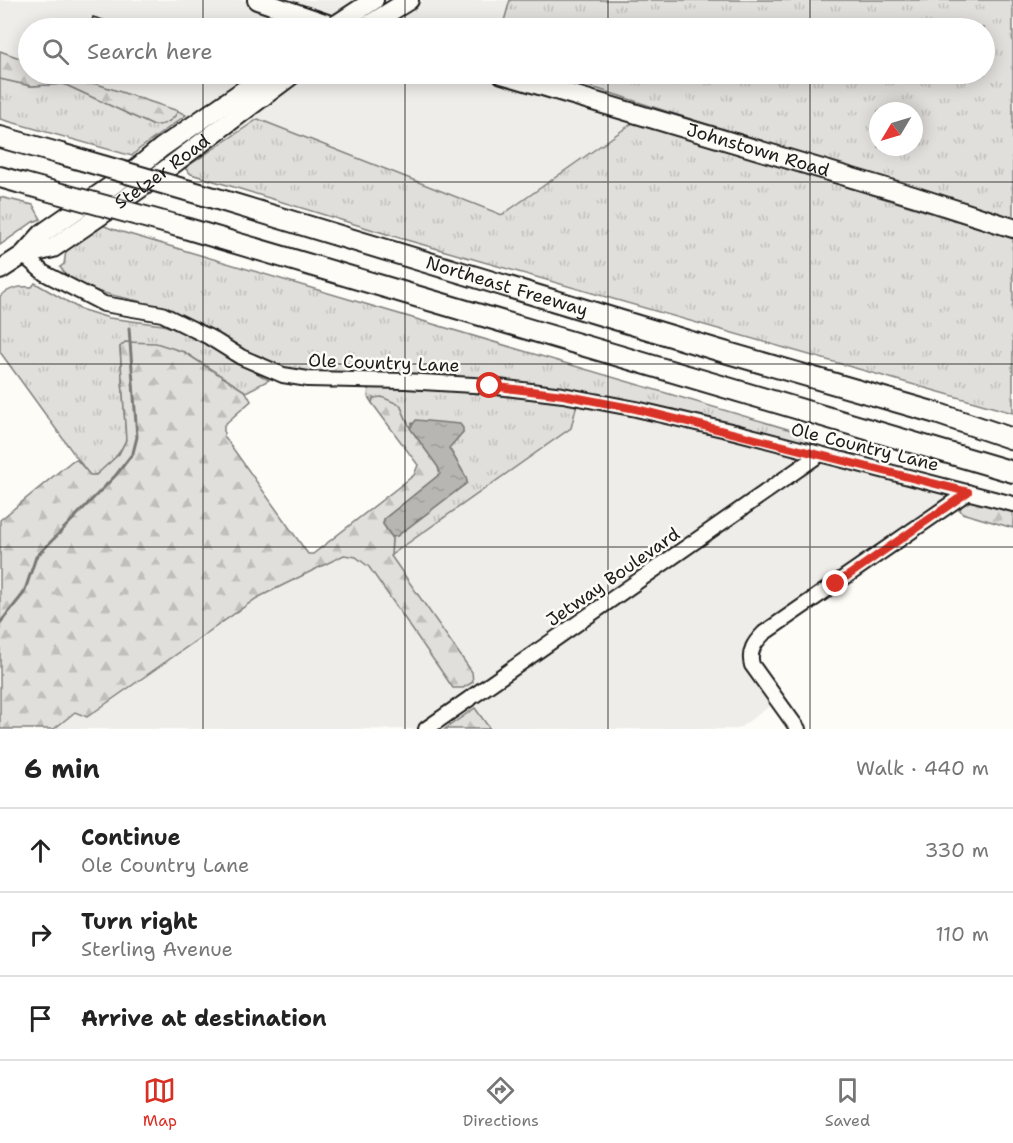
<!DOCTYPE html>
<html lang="en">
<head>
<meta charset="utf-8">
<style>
	:root { --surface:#fff; --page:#f6f6f6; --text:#222; --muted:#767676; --line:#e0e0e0; --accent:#d93025 }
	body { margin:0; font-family:"Shantell Sans",sans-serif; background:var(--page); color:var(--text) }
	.compass { position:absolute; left:869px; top:102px; width:54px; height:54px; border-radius:50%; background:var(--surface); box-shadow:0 3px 15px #0003; rotate:232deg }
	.stop { position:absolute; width:18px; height:18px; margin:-14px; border:4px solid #d93025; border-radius:50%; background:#fff }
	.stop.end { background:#d93025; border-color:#fff; box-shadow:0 2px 6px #0008 }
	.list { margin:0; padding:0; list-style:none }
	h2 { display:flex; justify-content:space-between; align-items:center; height:78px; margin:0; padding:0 24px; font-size:26px }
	h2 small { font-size:20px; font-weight:400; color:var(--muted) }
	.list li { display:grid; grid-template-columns:39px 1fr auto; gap:18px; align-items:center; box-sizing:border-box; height:84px; padding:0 24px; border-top:2px solid var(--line) }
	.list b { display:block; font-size:22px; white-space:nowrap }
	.list p { margin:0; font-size:20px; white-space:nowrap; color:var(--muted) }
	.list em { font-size:20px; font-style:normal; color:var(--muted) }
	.icon { flex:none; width:33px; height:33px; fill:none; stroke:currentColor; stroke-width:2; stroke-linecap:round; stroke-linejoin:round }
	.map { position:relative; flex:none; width:1013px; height:729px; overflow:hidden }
	.search { position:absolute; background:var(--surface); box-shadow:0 3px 15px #0003; left:18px; right:18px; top:18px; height:66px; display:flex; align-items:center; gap:15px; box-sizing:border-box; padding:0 21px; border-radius:33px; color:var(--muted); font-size:22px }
	.sheet { height:330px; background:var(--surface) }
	nav { display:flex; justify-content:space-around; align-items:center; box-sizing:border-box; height:84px; border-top:2px solid var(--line); background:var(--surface); font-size:16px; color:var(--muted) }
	nav a { display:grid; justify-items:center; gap:3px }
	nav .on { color:var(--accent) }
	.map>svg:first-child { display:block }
</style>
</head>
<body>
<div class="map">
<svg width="1013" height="729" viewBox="0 0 1013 729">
	<defs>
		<pattern id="grass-tufts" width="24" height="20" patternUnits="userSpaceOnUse" patternTransform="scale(1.5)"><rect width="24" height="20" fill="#e0dfdb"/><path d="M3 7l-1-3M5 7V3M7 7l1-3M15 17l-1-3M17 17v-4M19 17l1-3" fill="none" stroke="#c0bfbb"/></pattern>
		<pattern id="forest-firs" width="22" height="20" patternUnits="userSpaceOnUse" patternTransform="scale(1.5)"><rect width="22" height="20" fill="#e0dfdb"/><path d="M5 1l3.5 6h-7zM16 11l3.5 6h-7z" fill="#c0bfbb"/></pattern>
		<pattern id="water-ripples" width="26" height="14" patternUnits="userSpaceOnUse" patternTransform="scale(1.5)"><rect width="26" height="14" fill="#b7b6b2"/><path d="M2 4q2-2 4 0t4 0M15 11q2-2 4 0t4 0" fill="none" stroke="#9d9c98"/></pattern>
		<pattern id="building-hatch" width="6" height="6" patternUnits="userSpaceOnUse" patternTransform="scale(1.5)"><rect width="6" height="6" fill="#cccbc8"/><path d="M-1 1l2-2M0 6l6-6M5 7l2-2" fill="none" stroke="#afaeab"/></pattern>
	</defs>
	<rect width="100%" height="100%" fill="#fdfcf7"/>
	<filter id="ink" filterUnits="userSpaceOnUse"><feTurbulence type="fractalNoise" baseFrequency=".0167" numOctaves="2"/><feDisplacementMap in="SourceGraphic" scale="12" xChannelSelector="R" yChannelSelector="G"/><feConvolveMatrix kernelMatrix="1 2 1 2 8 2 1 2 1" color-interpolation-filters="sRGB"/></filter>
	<g filter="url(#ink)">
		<g fill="#eeede9">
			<polygon points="0,0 510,0 502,28 28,28 28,61 0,51"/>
			<polygon points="67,74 552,74 641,102 634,122 502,215 258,119 232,136 191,117"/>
			<polygon points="580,393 676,413 976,487 973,500 962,505 767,637 758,649 757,659 761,671 781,698 738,729 490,729 475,708 445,729 54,729 75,712 257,598 344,555 356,557 369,567 453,688 472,672 391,555 571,429"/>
		</g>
		<g fill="url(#grass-tufts)" stroke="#7e7e7c" stroke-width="1.5" fill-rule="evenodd">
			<path d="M 510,0 L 1013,0 L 1013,224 L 552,74 L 984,74 L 984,28 L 502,28 ZM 878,111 L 914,111 L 914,147 L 878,147 Z"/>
			<path d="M 0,79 L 31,86 L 64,84 L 152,125 C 164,126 172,122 178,111 L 186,115 L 138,150 L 132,156 L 0,119 Z"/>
			<polygon points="258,119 502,215 634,122 1013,238 1013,413 403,239 191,174 185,168"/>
			<polygon points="0,197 33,205 41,219 33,222 0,245"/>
			<path d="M 100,224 L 112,229 L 818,438 L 814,447 L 580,393 L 299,372 C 289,370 278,368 268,364 C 221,345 185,312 134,300 C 109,294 74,290 60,267 L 64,264 L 66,251 L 90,234 L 93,229 Z"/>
			<path d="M 35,283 L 80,309 L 109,318 L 163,325 L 188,333 L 269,380 L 246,392 L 184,352 L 120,347 L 126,440 C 120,453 105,475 90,476 L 0,352 L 0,296 C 10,288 19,286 32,287 Z"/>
			<polygon points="369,387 442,390 577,404 571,428 391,555 392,537 397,536 467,483 466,477 449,448 463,432 412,423 410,428 400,405 373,399 372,403 368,397"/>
		</g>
		<g fill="url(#forest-firs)" stroke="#7e7e7c" stroke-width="1.5">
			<path d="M 0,51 L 28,61 L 28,74 L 67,74 L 178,111 C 172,122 164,126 152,125 L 64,84 L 31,86 L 0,79 Z"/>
			<polygon points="125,342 156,343 184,352 246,392 251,401 224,425 224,436 308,554 313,554 414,475 418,465 372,403 373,398 382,397 400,405 410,428 438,467 440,474 384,519 383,524 392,537 391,556 472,672 473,682 463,688 453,688 369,567 356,557 344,555 257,598 87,717 75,712 54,729 0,729 0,520 72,461 77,460 90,475 96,475 119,454 126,440 120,347"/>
			<polygon points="973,500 1013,511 1013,528 962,513 960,510 962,505"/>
			<polygon points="475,708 490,729 445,729"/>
		</g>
		<polygon fill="url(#water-ripples)" stroke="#797876" stroke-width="1.5" points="416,420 460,424 463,428 463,432 449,448 466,477 467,483 397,536 392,537 383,524 384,519 440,474 438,467 410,428"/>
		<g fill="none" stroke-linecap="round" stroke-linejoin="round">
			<polyline stroke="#797876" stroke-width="3" points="0,623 24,593 36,557 116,475 133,453 137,437 129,328"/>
		</g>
		<polygon fill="url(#building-hatch)" stroke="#1c1c1c" stroke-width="1.5" points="93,17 123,26 123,28 90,28"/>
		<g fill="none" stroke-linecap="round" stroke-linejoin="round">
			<defs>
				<g id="minor">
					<polyline points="23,255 44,273 104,304 162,314 209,337 241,357 283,375 308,379 405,381 490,386 563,395 636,409 735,432 1013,504"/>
					<polyline points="426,729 820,454"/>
					<path d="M 798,729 L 752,665 C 748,651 755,642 764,633 L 968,492"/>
				</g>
				<g id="major">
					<polyline points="257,0 339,28"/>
					<polyline points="331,28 374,0"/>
					<polyline points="364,28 409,0"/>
					<path id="s1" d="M 502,74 L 913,196 L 1013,228"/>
					<path id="s2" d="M 23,255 L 53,248 L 148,183 L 293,74"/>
					<polyline points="0,270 23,255 43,233 137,168 161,148 267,74"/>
				</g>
				<g id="highway">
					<polyline points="0,137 61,154"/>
					<polyline points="0,177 21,183"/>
					<path id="s3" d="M 214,198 L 721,351 L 936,413 L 1013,439"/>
					<polyline points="178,226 1013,472"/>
				</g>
			</defs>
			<use href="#minor" stroke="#1c1c1c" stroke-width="18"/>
			<use href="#major" stroke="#1c1c1c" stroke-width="22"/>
			<use href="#highway" stroke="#1c1c1c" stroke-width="24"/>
			<use href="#minor" stroke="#fdfcf7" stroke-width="14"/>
			<use href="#major" stroke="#fdfcf7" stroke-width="18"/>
			<use href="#highway" stroke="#fdfcf7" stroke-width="20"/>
			<defs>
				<g id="highway-bridge">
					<polyline points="61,154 214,198"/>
					<polyline points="21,183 178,226"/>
				</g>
			</defs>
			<use href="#highway-bridge" stroke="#1c1c1c" stroke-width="24" stroke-linecap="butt"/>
			<use href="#highway-bridge" stroke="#fdfcf7" stroke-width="20"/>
		</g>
	</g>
	<g fill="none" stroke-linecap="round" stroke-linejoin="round" filter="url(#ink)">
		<polyline stroke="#d93025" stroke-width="8" points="490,386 563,395 636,409 968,492 836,584"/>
	</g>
	<path fill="none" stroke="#1c1c1c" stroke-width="1.5" stroke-opacity="0.55" d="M 203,0 L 203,28M 405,0 L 405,28M 608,0 L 608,28M 810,0 L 810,28M 203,74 L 203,729M 405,74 L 405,729M 608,74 L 608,729M 810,74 L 810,729M 0,182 L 1013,182M 0,364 L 1013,364M 0,547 L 1013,547"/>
	<g text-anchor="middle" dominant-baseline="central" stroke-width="5" stroke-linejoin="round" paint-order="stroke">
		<g font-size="18" fill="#1c1c1c" stroke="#fdfcf7">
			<text stroke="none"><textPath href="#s1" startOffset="267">Johnstown Road</textPath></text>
			<text stroke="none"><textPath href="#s2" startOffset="164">Stelzer Road</textPath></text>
			<text stroke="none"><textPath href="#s3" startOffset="306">Northeast Freeway</textPath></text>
			<text transform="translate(384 363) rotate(2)">Ole Country Lane</text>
			<text transform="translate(865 447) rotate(14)">Ole Country Lane</text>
			<text transform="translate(613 577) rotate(-35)">Jetway Boulevard</text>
		</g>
	</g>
</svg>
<svg class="compass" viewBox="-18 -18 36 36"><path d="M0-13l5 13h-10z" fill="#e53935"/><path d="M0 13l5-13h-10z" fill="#767676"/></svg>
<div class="stop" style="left:490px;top:386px"></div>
<div class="stop end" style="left:836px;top:584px"></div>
<div class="search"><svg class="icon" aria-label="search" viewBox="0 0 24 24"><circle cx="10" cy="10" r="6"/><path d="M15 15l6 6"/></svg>Search here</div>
</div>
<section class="sheet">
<h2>6 min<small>Walk · 440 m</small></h2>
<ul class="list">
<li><svg class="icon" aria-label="ahead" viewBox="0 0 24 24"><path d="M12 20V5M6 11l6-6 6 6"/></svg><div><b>Continue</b><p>Ole Country Lane</p></div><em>330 m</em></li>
<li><svg class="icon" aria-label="right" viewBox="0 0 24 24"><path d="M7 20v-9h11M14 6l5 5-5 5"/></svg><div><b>Turn right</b><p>Sterling Avenue</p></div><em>110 m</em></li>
<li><svg class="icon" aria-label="arrive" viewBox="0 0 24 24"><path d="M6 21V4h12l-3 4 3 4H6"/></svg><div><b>Arrive at destination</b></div></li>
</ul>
</section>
<nav>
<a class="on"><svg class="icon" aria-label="map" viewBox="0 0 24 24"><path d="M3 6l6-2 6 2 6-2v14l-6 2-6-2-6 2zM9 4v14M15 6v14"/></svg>Map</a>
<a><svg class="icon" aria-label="directions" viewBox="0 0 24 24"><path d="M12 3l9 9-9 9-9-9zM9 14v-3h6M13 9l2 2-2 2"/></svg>Directions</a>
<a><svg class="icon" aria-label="saved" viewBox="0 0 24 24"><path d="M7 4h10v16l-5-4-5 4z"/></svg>Saved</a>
</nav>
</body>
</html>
